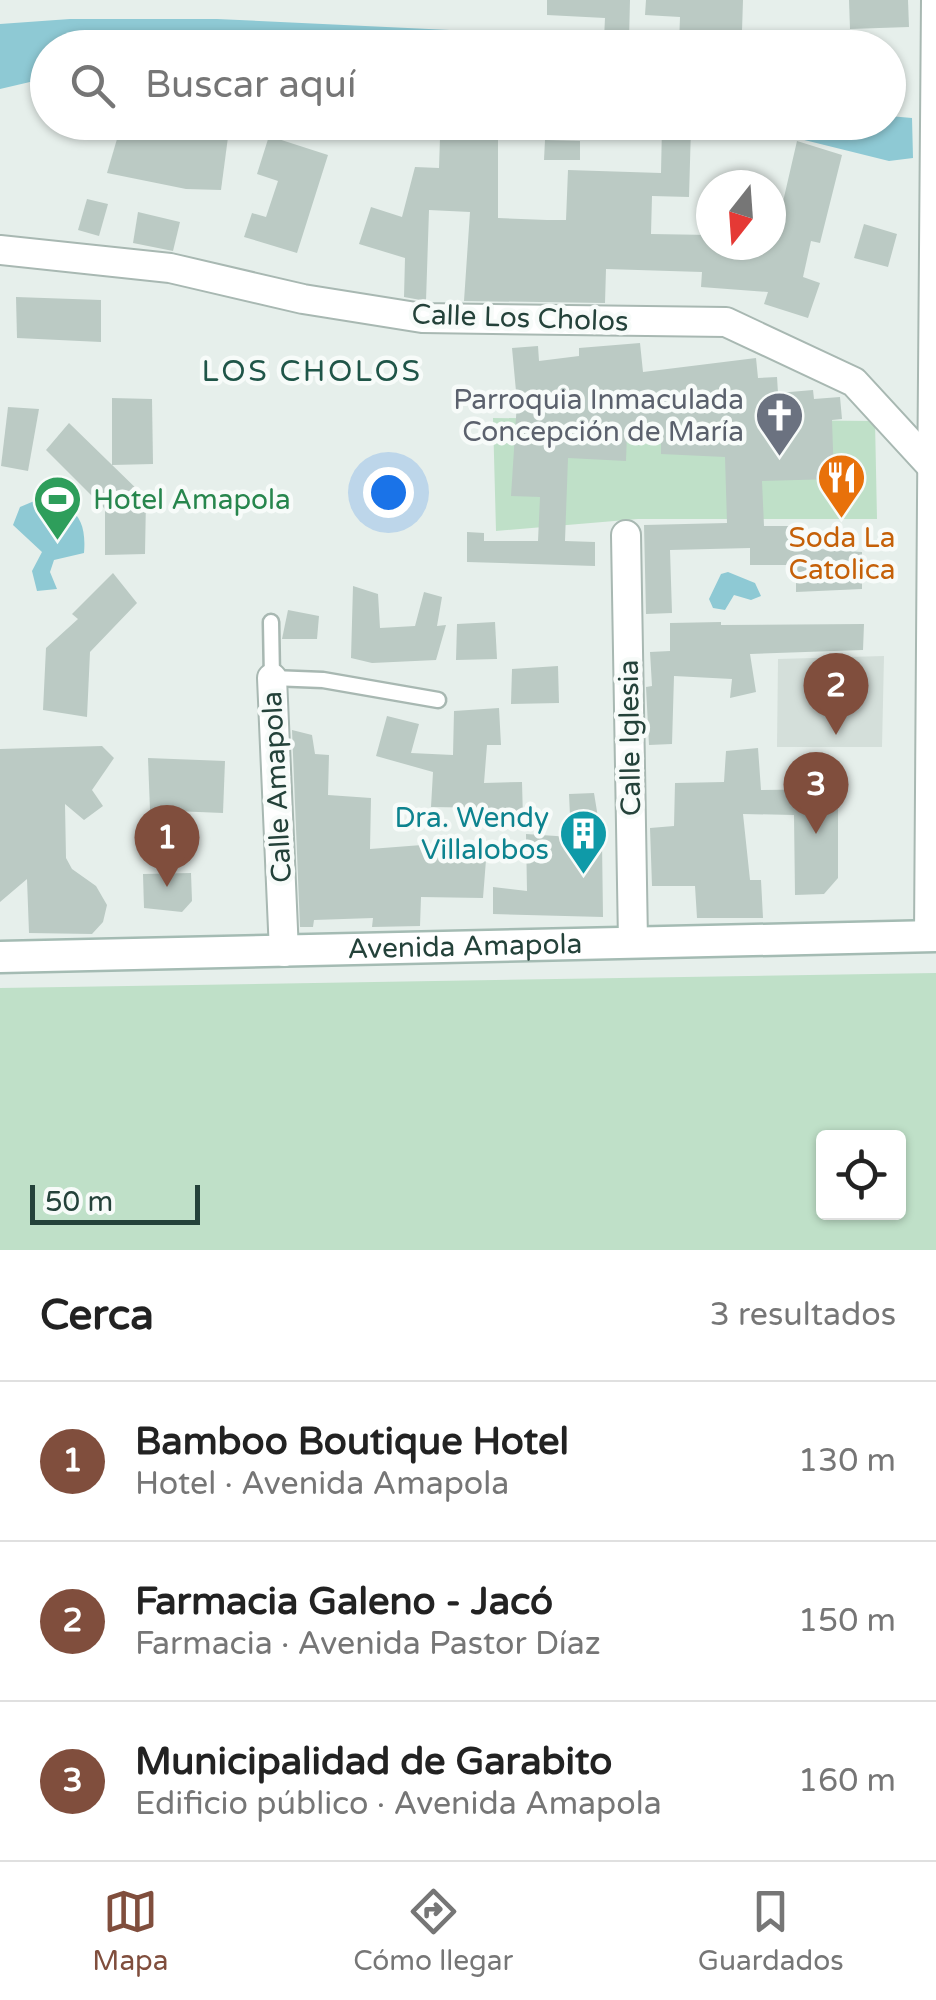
<!DOCTYPE html>
<html lang="es">
<head>
<meta charset="utf-8">
<style>
	:root { --surface:#fff; --page:#f6f6f6; --text:#222; --muted:#767676; --line:#e0e0e0; --accent:#804e3d }
	body { margin:0; font-family:"Varela Round",sans-serif; background:var(--page); color:var(--text) }
	.controls { position:absolute; right:30px; bottom:30px; display:grid; overflow:hidden; border-radius:10px; box-shadow:0 2px 8px #0004 }
	.controls button { width:90px; height:90px; display:grid; place-items:center; padding:0; border:0; border-bottom:2px solid var(--line); background:var(--surface); color:var(--text); font:50px sans-serif }
	.compass { position:absolute; left:696px; top:170px; width:90px; height:90px; border-radius:50%; background:var(--surface); box-shadow:0 2px 8px #0004; rotate:197deg }
	.scale { position:absolute; left:30px; bottom:25px; width:170px; box-sizing:border-box; padding-left:10px; border:5px solid #24423a; border-top:0; font-size:28px; line-height:35px; white-space:nowrap; color:#24423a; -webkit-text-stroke:8px #f7fbf9; paint-order:stroke }
	.you { position:absolute; left:388px; top:492px; width:35px; height:35px; margin:-25px; border:8px solid #fff; border-radius:50%; background:#1a73e8; box-shadow:0 0 0 15px #1a73e833 }
	.badge { display:grid; place-items:center; width:65px; height:65px; border-radius:50%; background:var(--accent); color:#fff; font-size:32px; font-weight:700 }
	.pin { position:absolute; translate:-50% -82px; filter:drop-shadow(0 2px 5px #0008) }
	.pin::after { content:''; position:absolute; top:52px; width:35px; height:30px; background:inherit; clip-path:polygon(0 0,100% 0,50% 100%) }
	.list { margin:0; padding:0; list-style:none }
	h2 { display:flex; justify-content:space-between; align-items:center; height:130px; margin:0; padding:0 40px; font-size:42px }
	h2 small { font-size:32px; font-weight:400; color:var(--muted) }
	.list li { display:grid; grid-template-columns:65px 1fr auto; gap:30px; align-items:center; box-sizing:border-box; height:160px; padding:0 40px; border-top:2px solid var(--line) }
	.list b { display:block; font-size:38px; white-space:nowrap }
	.list p { margin:0; font-size:32px; white-space:nowrap; color:var(--muted) }
	.list em { font-size:32px; font-style:normal; color:var(--muted) }
	.icon { flex:none; width:55px; height:55px; fill:none; stroke:currentColor; stroke-width:2; stroke-linecap:round; stroke-linejoin:round }
	.map { position:relative; flex:none; width:936px; height:1250px; overflow:hidden }
	.search { position:absolute; background:var(--surface); box-shadow:0 2px 8px #0004; left:30px; right:30px; top:30px; height:110px; display:flex; align-items:center; gap:25px; box-sizing:border-box; padding:0 35px; border-radius:55px; color:var(--muted); font-size:38px }
	.sheet { height:610px; background:var(--surface) }
	nav { display:flex; justify-content:space-around; align-items:center; box-sizing:border-box; height:140px; border-top:2px solid var(--line); background:var(--surface); font-size:28px; color:var(--muted) }
	nav a { display:grid; justify-items:center; gap:5px }
	nav .on { color:var(--accent) }
	.map>svg:first-child { display:block }
</style>
</head>
<body>
<div class="map">
<svg width="936" height="1250" viewBox="0 0 936 1250">
	<rect width="100%" height="100%" fill="#e6efeb"/>
	<polygon fill="#d4dfda" points="884,656 882,747 777,747 778,659"/>
	<g fill="#bfe0c8" fill-rule="evenodd">
		<polygon points="493,418 875,421 877,519 638,519 496,531"/>
		<path d="M 936,973 L 936,1250 L 0,1250 L 0,988 ZM 824,1138 L 898,1138 L 898,1212 L 824,1212 Z"/>
	</g>
	<g fill="#8ec9d4">
		<polygon points="70,19 217,19 471,31 546,47 48,48 47,78 0,89 0,24"/>
		<polygon points="889,116 912,118 913,158 889,161 736,123 888,122"/>
		<path d="M 39,499 C 74,503 87,518 84,553 L 54,560 L 50,572 L 57,589 L 37,591 L 32,571 L 42,552 L 13,525 L 20,507 Z"/>
		<polygon points="728,572 755,583 761,596 751,600 734,595 725,610 713,608 709,599 721,574"/>
	</g>
	<g fill="#bbcac4">
		<polygon points="547,0 630,0 629,40 604,39 605,18 547,15"/>
		<polygon points="646,0 743,0 742,31 733,31 732,48 679,45 680,17 645,15"/>
		<polygon points="849,0 908,0 909,27 850,29"/>
		<polygon points="122,122 230,122 221,190 186,189 107,173"/>
		<polygon points="475,122 498,122 498,218 547,220 566,220 568,170 661,173 662,126 691,127 689,197 652,196 651,234 711,235 711,245 773,245 797,141 842,155 820,243 811,241 803,277 820,283 808,318 764,304 768,292 701,287 702,272 606,269 605,303 464,301 470,212 429,210 426,301 404,297 405,258 359,244 371,207 402,217 415,167 439,168 440,138 475,139"/>
		<polygon points="269,136 328,155 297,253 244,237 252,213 266,217 278,181 257,174"/>
		<polygon points="545,140 580,141 580,160 544,160"/>
		<polygon points="87,199 108,204 99,236 78,230"/>
		<polygon points="138,212 180,222 173,251 133,243"/>
		<polygon points="864,224 897,234 888,267 854,258"/>
		<polygon points="16,297 101,300 101,342 17,338"/>
		<polygon points="640,343 643,372 756,358 758,378 777,377 778,393 813,390 814,399 840,397 842,419 832,420 834,479 762,481 764,526 805,526 805,548 862,552 862,589 796,592 796,565 750,565 750,548 670,550 672,613 646,614 644,525 727,523 725,457 661,454 661,434 627,433 626,461 568,458 565,541 595,542 595,566 467,562 467,532 484,533 484,541 538,541 540,497 511,496 517,402 512,348 538,346 539,361 579,356 579,348"/>
		<polygon points="112,398 152,399 153,464 112,465"/>
		<polygon points="8,407 39,409 28,471 1,466"/>
		<polygon points="69,423 146,498 145,554 105,555 105,509 46,450"/>
		<polygon points="113,573 137,603 90,652 87,717 43,710 46,648 78,619 72,614"/>
		<polygon points="353,586 378,594 380,628 415,626 424,592 442,597 437,626 446,625 436,660 372,663 351,658"/>
		<polygon points="288,610 319,616 317,639 282,639"/>
		<polygon points="495,622 497,659 456,660 457,624"/>
		<polygon points="721,622 721,625 864,624 863,650 750,654 756,692 730,698 732,679 674,676 672,744 649,745 646,687 652,686 650,652 670,651 670,623"/>
		<polygon points="558,666 559,703 511,704 512,669"/>
		<polygon points="499,708 501,745 487,745 484,783 522,782 523,819 493,817 493,808 431,807 433,772 376,756 387,716 419,724 411,753 453,755 454,711"/>
		<polygon points="292,730 312,735 315,754 329,755 328,795 371,798 370,849 435,844 487,847 483,898 421,897 420,926 372,927 373,918 314,920 313,927 300,927"/>
		<polygon points="102,746 114,758 92,790 103,806 84,820 65,804 66,858 72,869 96,886 107,905 103,922 92,934 29,933 27,879 0,902 0,749"/>
		<polygon points="758,748 761,790 838,789 838,878 824,894 795,895 794,815 743,814 750,880 761,880 763,918 697,918 695,886 652,886 650,828 674,826 675,783 724,782 726,751"/>
		<polygon points="148,758 225,761 223,813 150,810"/>
		<polygon points="594,793 602,842 603,917 493,914 493,887 527,891 526,834 571,837 569,794"/>
		<polygon points="191,873 192,901 182,912 144,908 143,874"/>
	</g>
	<g fill="none" stroke-linecap="round" stroke-linejoin="round">
		<defs>
			<polyline id="lane" points="271,622 272,678 323,680 438,700"/>
			<g id="street">
				<polyline points="0,250 170,268 303,299 422,318 726,322 854,382 934,469"/>
				<polyline points="626,535 633,941"/>
				<polyline points="272,678 284,952"/>
				<path d="M 929,936 C 933,624 931,312 936,0"/>
			</g>
			<g id="secondary">
				<path id="s1" d="M 0,957 L 936,936"/>
			</g>
		</defs>
		<use href="#lane" stroke="#a8b8b2" stroke-width="19"/>
		<use href="#street" stroke="#a8b8b2" stroke-width="32"/>
		<use href="#secondary" stroke="#a4bbb3" stroke-width="35"/>
		<use href="#lane" stroke="#fff" stroke-width="14"/>
		<use href="#street" stroke="#fff" stroke-width="28"/>
		<use href="#secondary" stroke="#fff" stroke-width="30"/>
	</g>
	<defs>
		<symbol id="church-pin" viewBox="-11 -11 22 30"><path d="M0 17L-7.5 6A9.5 9.5 0 1 1 7.5 6Z" fill="#6b7280" stroke="#f7fbf9"/><path d="M-1.2-6h2.4v3.5h3.3v2.4h-3.3V6h-2.4V-.1h-3.3v-2.4h3.3Z" fill="#fff"/></symbol>
		<symbol id="restaurant-pin" viewBox="-11 -11 22 30"><path d="M0 17L-7.5 6A9.5 9.5 0 1 1 7.5 6Z" fill="#e8710a" stroke="#f7fbf9"/><path d="M-5-6h1v4h1v-4h1v4h1v-4h1v5L-1.5 .5V6h-2V.5L-5-1ZM5-6V6H3V1.5H1.5Q1.5-4 5-6Z" fill="#fff"/></symbol>
		<symbol id="stadium-pin" viewBox="-11 -11 22 30"><path d="M0 17L-7.5 6A9.5 9.5 0 1 1 7.5 6Z" fill="#2e9e5b" stroke="#f7fbf9"/><path d="M0-5a6.5 5 0 1 0 0 10a6.5 5 0 1 0 0-10ZM-3.5-1.8h7v3.6h-7Z" fill="#fff"/></symbol>
		<symbol id="building-pin" viewBox="-11 -11 22 30"><path d="M0 17L-7.5 6A9.5 9.5 0 1 1 7.5 6Z" fill="#0f9aa8" stroke="#f7fbf9"/><path d="M-4-6H4V6H1V3H-1V6H-4ZM-2.5-4.3h1.7v1.8h-1.7ZM.8-4.3h1.7v1.8H.8ZM-2.5-1h1.7V.8h-1.7ZM.8-1h1.7V.8H.8Z" fill="#fff"/></symbol>
	</defs>
	<g fill-rule="evenodd">
		<use href="#church-pin" x="752" y="388" width="55" height="75"/>
		<use href="#restaurant-pin" x="814" y="450" width="55" height="75"/>
		<use href="#stadium-pin" x="30" y="472" width="55" height="75"/>
		<use href="#building-pin" x="556" y="806" width="55" height="75"/>
	</g>
	<g text-anchor="middle" dominant-baseline="central" stroke-width="9" stroke-linejoin="round" paint-order="stroke">
		<g font-size="28" fill="#24423a" stroke="#f7fbf9">
			<text transform="translate(520 318) rotate(2)">Calle Los Cholos</text>
			<text transform="translate(630 738) rotate(-91)">Calle Iglesia</text>
			<text transform="translate(277 787) rotate(-93)">Calle Amapola</text>
			<text stroke="none"><textPath href="#s1" startOffset="465">Avenida Amapola</textPath></text>
		</g>
		<g font-size="28" fill="#5b616d" stroke="#f7fbf9" text-anchor="end">
			<text x="744" y="400">Parroquia Inmaculada<tspan x="744" dy="32">Concepción de María</tspan></text>
		</g>
		<g font-size="28" fill="#27864d" stroke="#f7fbf9" text-anchor="start">
			<text x="93" y="500">Hotel Amapola</text>
		</g>
		<g font-size="28" fill="#c56008" stroke="#f7fbf9">
			<text x="842" y="538">Soda La<tspan x="842" dy="32">Catolica</tspan></text>
		</g>
		<g font-size="28" fill="#0d838f" stroke="#f7fbf9" text-anchor="end">
			<text x="549" y="818">Dra. Wendy<tspan x="549" dy="32">Villalobos</tspan></text>
		</g>
		<g font-size="30" letter-spacing="2.5" fill="#1f5548" stroke="#f7fbf9">
			<text x="312" y="371">LOS CHOLOS</text>
		</g>
	</g>
</svg>
<div class="controls">
<button><svg class="icon" aria-label="locate" viewBox="0 0 24 24"><circle cx="12" cy="12" r="6"/><path d="M12 2v4M12 18v4M2 12h4M18 12h4"/></svg></button>
</div>
<svg class="compass" viewBox="-18 -18 36 36"><path d="M0-13l5 13h-10z" fill="#e53935"/><path d="M0 13l5-13h-10z" fill="#767676"/></svg>
<div class="scale">50 m</div>
<div class="you"></div>
<div class="pin badge" style="left:167px;top:887px">1</div>
<div class="pin badge" style="left:836px;top:735px">2</div>
<div class="pin badge" style="left:816px;top:834px">3</div>
<div class="search"><svg class="icon" aria-label="search" viewBox="0 0 24 24"><circle cx="10" cy="10" r="6"/><path d="M15 15l6 6"/></svg>Buscar aquí</div>
</div>
<section class="sheet">
<h2>Cerca<small>3 resultados</small></h2>
<ul class="list">
<li><span class="badge">1</span><div><b>Bamboo Boutique Hotel</b><p>Hotel · Avenida Amapola</p></div><em>130 m</em></li>
<li><span class="badge">2</span><div><b>Farmacia Galeno - Jacó</b><p>Farmacia · Avenida Pastor Díaz</p></div><em>150 m</em></li>
<li><span class="badge">3</span><div><b>Municipalidad de Garabito</b><p>Edificio público · Avenida Amapola</p></div><em>160 m</em></li>
</ul>
</section>
<nav>
<a class="on"><svg class="icon" aria-label="map" viewBox="0 0 24 24"><path d="M3 6l6-2 6 2 6-2v14l-6 2-6-2-6 2zM9 4v14M15 6v14"/></svg>Mapa</a>
<a><svg class="icon" aria-label="directions" viewBox="0 0 24 24"><path d="M12 3l9 9-9 9-9-9zM9 14v-3h6M13 9l2 2-2 2"/></svg>Cómo llegar</a>
<a><svg class="icon" aria-label="saved" viewBox="0 0 24 24"><path d="M7 4h10v16l-5-4-5 4z"/></svg>Guardados</a>
</nav>
</body>
</html>
